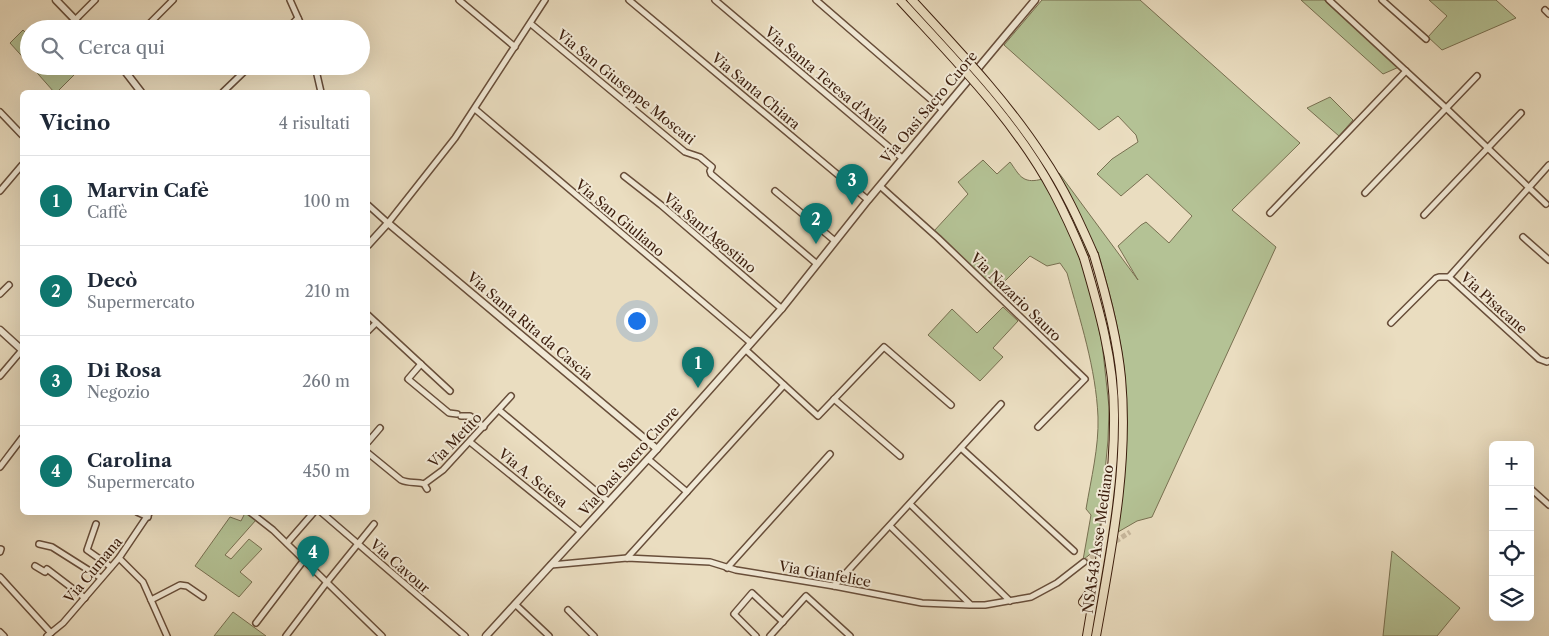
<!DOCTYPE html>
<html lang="it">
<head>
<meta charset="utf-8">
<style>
	:root { --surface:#fff; --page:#f6f6f7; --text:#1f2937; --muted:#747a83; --line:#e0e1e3; --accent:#0f766e }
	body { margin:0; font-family:"Libre Caslon Text",serif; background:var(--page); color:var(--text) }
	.controls { position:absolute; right:15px; bottom:15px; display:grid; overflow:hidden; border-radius:8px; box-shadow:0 5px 20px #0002 }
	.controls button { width:45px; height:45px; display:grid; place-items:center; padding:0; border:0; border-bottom:1px solid var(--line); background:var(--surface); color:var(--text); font:25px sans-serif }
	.you { position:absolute; left:636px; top:320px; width:18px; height:18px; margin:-12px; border:4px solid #fff; border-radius:50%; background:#1a73e8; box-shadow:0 0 0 8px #1a73e833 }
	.badge { display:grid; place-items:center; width:32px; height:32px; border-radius:50%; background:var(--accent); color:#fff; font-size:16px; font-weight:700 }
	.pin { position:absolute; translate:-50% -41px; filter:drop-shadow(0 1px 2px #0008) }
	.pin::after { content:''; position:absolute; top:26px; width:18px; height:15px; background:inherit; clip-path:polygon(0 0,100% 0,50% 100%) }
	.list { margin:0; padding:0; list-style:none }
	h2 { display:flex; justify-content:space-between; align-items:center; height:65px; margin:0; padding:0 20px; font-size:21px }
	h2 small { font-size:16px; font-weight:400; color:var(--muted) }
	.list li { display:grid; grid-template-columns:32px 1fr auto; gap:15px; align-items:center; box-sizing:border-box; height:90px; padding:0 20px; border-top:1px solid var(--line) }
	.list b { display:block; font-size:19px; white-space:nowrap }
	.list p { margin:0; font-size:16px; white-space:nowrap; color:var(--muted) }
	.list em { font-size:16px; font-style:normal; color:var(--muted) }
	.icon { flex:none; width:28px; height:28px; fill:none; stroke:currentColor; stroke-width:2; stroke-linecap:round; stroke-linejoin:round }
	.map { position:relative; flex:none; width:1549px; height:636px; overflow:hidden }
	.search { position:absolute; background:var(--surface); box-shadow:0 5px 20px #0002; left:20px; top:20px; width:350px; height:55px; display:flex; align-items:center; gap:12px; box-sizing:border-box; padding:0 18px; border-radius:28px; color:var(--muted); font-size:19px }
	.panel { position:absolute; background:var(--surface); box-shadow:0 5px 20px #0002; left:20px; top:90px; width:350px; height:425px; border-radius:8px }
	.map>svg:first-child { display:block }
</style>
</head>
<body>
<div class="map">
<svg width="1549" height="636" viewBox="0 0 1549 636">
	<rect width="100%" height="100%" fill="#eaddc0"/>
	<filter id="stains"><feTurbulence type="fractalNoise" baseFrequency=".004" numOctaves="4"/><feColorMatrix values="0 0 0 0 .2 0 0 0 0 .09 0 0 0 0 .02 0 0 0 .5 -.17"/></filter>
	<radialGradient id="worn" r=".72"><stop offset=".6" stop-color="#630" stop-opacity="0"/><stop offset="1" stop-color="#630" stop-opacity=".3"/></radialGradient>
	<g fill="#b4c295" stroke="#787051">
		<path d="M 1042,0 L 1140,0 L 1300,143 L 1232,210 L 1276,247 L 1152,517 L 1137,521 L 1118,532 C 1125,474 1131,417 1123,360 C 1118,323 1108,287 1098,252 L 1080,258 L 1093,301 L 1102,343 L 1109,407 L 1108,440 L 1100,524 L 1094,551 L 1083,560 L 1091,515 L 1086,509 C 1091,479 1099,447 1098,417 C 1096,368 1080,320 1067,273 L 1060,263 L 1047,266 L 1030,256 L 996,290 L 934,231 L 968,194 L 958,182 L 983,160 L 997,174 L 1010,162 C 1014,167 1018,175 1023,178 C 1033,185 1050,176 1059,173 L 1138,280 L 1118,246 L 1141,225 L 1146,222 L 1169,243 L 1192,216 L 1147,174 L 1121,196 L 1097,174 L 1112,159 L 1138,142 L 1136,135 L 1118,116 L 1099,130 L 1004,45 Z"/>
		<polygon points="1301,0 1324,0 1399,67 1383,74"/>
		<polygon points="1429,0 1496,0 1516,18 1442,50 1428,37 1447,16"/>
		<polygon points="23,30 29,36 29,64 10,43"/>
		<polygon points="31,66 83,66 57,92 54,92"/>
		<polygon points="1330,97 1353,120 1339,136 1307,108"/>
		<polygon points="1003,307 1018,321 993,348 1003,357 980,381 928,335 952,309 977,333"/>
		<polygon points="245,513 256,520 225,555 231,559 249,539 262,549 240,572 252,582 239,597 195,566 230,517 241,521"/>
		<polygon points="1392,551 1460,608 1437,636 1383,636"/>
		<polygon points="233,612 266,636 214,636"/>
	</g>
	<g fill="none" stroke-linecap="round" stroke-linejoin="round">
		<polyline stroke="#c7b79c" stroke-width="5" stroke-dasharray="5 2.5" stroke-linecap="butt" points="1084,562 1130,532"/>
		<defs>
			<g id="minor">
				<polyline points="290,0 303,29"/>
				<polyline points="459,0 515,47"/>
				<polyline points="629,0 868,200"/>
				<polyline points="715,0 902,158"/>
				<polyline points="816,0 943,110"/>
				<polyline points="1329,0 1446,108 1546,204"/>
				<polyline points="1382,0 1426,39"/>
				<polyline points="1545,10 1549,14"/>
				<polyline points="75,20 95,0"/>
				<polyline points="531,24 685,152 700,157 712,167 710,171 711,174 817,264"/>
				<polyline points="144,29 173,0"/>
				<polyline points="287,29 298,18"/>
				<polyline points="315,66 321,92"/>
				<polyline points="223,92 250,66"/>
				<polyline points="475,109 751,343"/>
				<polyline points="0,112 22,135"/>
				<polyline points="1549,165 1449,277 1539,359 1547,362 1549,361"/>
				<polyline points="624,176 661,205 782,309"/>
				<polyline points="880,186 938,238 1085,379 1038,427"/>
				<polyline points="0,191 22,165"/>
				<polyline points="775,191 835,241"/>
				<polyline points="1365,193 1477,76"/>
				<polyline points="368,205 388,223 455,138 545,0"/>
				<polyline points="1270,213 1406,71"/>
				<polyline points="1424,215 1521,113"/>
				<polyline points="1523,237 1549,260"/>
				<polyline points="0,294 9,285"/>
				<polyline points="368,315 450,391"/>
				<polyline points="1391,323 1436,278 1439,277 1449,277"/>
				<polyline points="368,331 376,323"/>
				<polyline points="746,350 818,416 884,347 951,405"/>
				<polyline points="421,364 408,379 449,413 457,414"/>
				<polyline points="0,376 22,350"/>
				<polyline points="834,399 900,456"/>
				<polyline points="499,410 609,502"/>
				<polyline points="461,416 470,416 484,427"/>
				<polyline points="368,442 380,428"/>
				<polyline points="470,442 581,532"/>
				<polyline points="961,448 1074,551"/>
				<path d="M 368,453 L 401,480 C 409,484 417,481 424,484 L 427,489"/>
				<polyline points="648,459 687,492"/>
				<polyline points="0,467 22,438"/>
				<polyline points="424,484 443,470 511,396"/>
				<polyline points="1530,488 1549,505"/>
				<polyline points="910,504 1010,601"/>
				<polyline points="137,512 148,517"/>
				<polyline points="250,512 273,530 382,636"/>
				<polyline points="321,512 465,636"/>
				<polyline points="96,524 87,550 111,567"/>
				<polyline points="890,526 970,604"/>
				<polyline points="287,543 314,512"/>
				<polyline points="39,544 52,547 101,578"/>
				<polyline points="0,552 1,549"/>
				<polyline points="119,558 143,582 167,636"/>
				<polyline points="627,558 784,385"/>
				<polyline points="551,565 627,558 710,562 736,570 834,586 922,603 970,605 985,605 1031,597 1057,583 1084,562"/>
				<polyline points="35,566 45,572 47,569 85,598"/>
				<polyline points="727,568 830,454"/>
				<polyline points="0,577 51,633"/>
				<polyline points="834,586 1001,404"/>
				<polyline points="151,600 180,585 187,586 203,597"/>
				<polyline points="515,604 549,636"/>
				<polyline points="568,610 594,636"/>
				<polyline points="256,623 304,560"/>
				<polyline points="0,632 4,636"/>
				<polyline points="47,636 63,623 119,558 150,512"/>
				<polyline points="286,636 327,582 374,524"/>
				<polyline points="756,636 734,614 752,593 783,622"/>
				<polyline points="770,636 806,596 850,636"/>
			</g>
			<g id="tertiary">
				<polyline points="56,0 84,29"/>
				<polyline points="121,66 141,92"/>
				<polyline points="368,245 388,223 657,449"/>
				<polyline points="0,330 22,350"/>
				<polyline points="486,636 657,449 783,307 868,200 1035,0"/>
			</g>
			<g id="trunk">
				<path d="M 1094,255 C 1106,295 1117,336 1121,378 C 1129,465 1111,551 1096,636"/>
				<path d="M 1084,258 C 1099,309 1114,361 1114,414 C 1115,489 1099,563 1087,636"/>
				<polyline points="1083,602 1093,588"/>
			</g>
		</defs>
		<use href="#minor" stroke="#684e3a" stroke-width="8"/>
		<use href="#tertiary" stroke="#684e3a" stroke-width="9"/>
		<use href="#trunk" stroke="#3c1e0d" stroke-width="10"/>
		<use href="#minor" stroke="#f1e9d6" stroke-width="5"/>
		<use href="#tertiary" stroke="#f1e9d6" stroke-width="6"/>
		<use href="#trunk" stroke="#eaddc0" stroke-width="8"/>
		<defs>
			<g id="trunk-bridge">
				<path d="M 900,0 C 955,60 1015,120 1054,193 C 1065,214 1075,236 1084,258"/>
				<path d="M 912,0 C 958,50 1006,100 1043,157 C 1064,188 1079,221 1094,255"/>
			</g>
		</defs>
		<use href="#trunk-bridge" stroke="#3c1e0d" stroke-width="10" stroke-linecap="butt"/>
		<use href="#trunk-bridge" stroke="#eaddc0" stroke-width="8"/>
	</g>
	<g text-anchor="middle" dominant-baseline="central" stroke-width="4" stroke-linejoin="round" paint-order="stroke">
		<g font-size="14" fill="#3c1e0d" stroke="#f1e9d6">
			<text transform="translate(827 80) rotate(40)">Via Santa Teresa d'Avila</text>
			<text transform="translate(626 87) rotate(39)">Via San Giuseppe Moscati</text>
			<text transform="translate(756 91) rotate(40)">Via Santa Chiara</text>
			<text transform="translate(929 107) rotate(-50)">Via Oasi Sacro Cuore</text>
			<text transform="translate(620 218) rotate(40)">Via San Giuliano</text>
			<text transform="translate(710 233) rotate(40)">Via Sant'Agostino</text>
			<text transform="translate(1016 297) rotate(44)">Via Nazario Sauro</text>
			<text transform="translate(1494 303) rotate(42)">Via Pisacane</text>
			<text transform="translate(530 326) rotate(40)">Via Santa Rita da Cascia</text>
			<text transform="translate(455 440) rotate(-46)">Via Metito</text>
			<text transform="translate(629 461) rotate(-48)">Via Oasi Sacro Cuore</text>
			<text transform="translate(533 478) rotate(39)">Via A. Sciesa</text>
			<text transform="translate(1098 539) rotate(-82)">NSA543 Asse Mediano</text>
			<text transform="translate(400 566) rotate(41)">Via Cavour</text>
			<text transform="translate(93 570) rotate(-50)">Via Cumana</text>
			<text transform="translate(825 574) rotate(10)">Via Gianfelice</text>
		</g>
	</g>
	<rect width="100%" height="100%" filter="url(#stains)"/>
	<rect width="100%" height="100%" fill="url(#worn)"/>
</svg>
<div class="controls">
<button>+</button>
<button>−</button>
<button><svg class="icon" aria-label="locate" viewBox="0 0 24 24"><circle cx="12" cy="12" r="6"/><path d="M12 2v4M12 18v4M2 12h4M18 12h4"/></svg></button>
<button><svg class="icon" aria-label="layers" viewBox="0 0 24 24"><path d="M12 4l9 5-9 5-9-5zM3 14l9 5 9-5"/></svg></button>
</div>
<div class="you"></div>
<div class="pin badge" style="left:698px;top:388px">1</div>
<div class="pin badge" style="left:816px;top:244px">2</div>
<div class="pin badge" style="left:852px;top:205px">3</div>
<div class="pin badge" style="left:313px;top:577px">4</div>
<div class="search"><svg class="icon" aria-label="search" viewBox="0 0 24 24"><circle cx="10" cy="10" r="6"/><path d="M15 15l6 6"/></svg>Cerca qui</div>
<section class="panel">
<h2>Vicino<small>4 risultati</small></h2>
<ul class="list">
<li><span class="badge">1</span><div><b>Marvin Cafè</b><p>Caffè</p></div><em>100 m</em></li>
<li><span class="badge">2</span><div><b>Decò</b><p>Supermercato</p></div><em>210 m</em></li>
<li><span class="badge">3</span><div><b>Di Rosa</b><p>Negozio</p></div><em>260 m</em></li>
<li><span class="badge">4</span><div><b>Carolina</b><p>Supermercato</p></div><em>450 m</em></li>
</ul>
</section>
</div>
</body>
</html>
